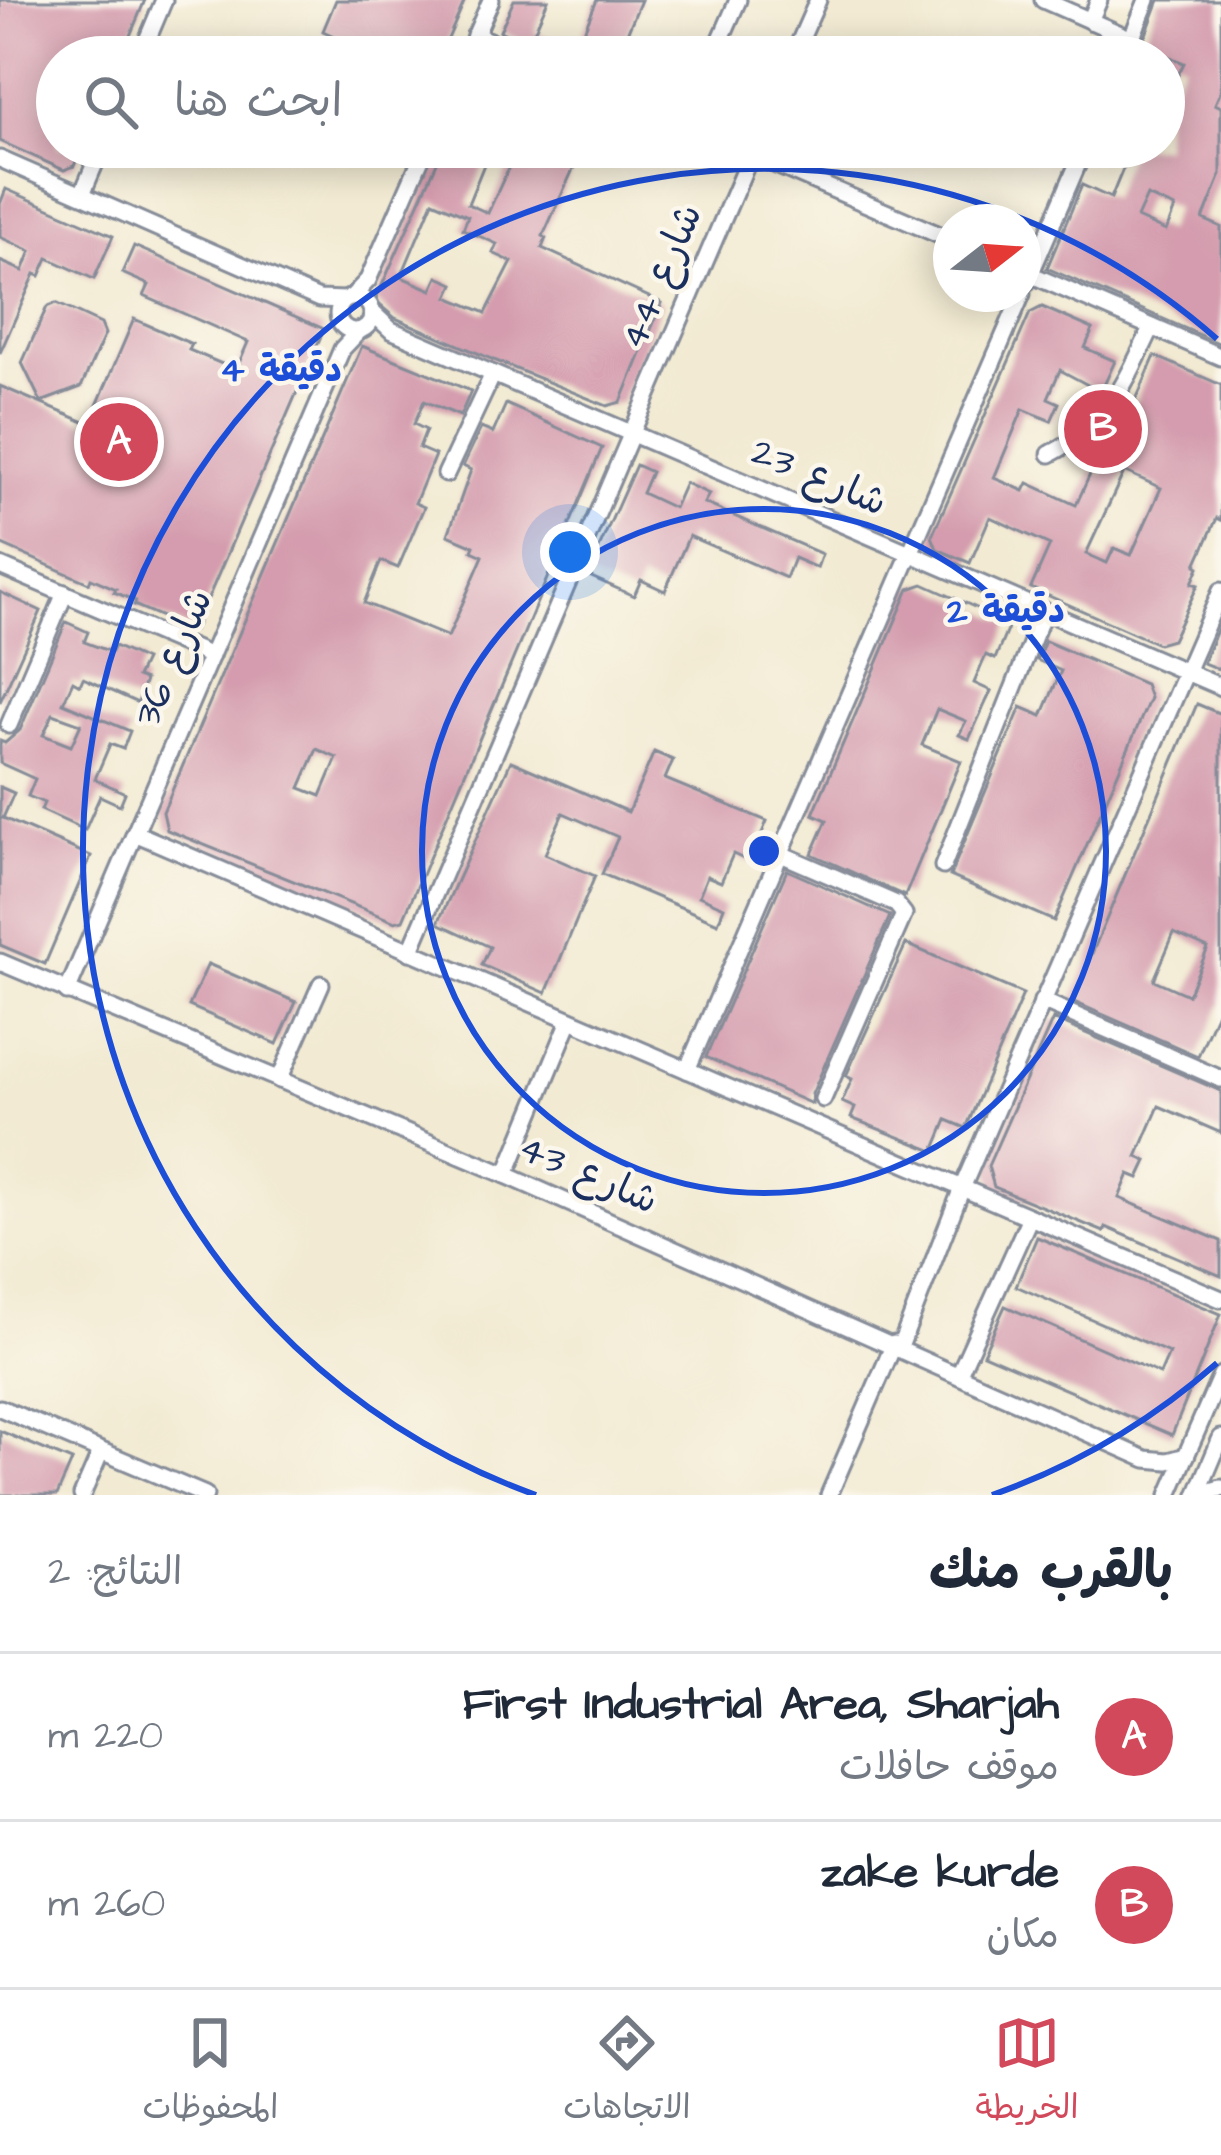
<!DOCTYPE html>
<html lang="ar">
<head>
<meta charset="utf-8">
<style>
	:root { --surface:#fff; --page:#f2f2f3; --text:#1f2937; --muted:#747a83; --line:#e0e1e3; --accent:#d1495b }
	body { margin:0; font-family:"Architects Daughter","Playpen Sans Arabic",sans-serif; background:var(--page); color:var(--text); direction:rtl }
	.compass { position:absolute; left:933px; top:204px; width:108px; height:108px; border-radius:50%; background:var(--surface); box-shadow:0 6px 30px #0003; rotate:73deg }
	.you { position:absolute; left:570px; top:552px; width:42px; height:42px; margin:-30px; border:9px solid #fff; border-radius:50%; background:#1a73e8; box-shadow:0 0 0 18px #1a73e833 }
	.badge { display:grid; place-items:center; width:78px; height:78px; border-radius:50%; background:var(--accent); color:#fff; font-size:39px; font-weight:700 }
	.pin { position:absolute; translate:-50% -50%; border:6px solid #fff; box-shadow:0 3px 12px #0006 }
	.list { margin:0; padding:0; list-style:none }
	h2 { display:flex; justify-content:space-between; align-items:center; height:156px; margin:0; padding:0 48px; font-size:51px }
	h2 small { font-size:39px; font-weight:400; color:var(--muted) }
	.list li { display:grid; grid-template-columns:78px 1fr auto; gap:36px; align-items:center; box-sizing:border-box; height:168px; padding:0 48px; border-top:3px solid var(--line) }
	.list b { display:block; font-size:45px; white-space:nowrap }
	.list p { margin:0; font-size:39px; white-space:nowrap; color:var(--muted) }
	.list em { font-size:39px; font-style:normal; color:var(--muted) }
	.icon { flex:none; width:66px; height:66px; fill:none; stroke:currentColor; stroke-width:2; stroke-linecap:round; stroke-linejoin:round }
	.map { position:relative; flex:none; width:1221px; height:1495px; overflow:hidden; direction:ltr }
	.search { position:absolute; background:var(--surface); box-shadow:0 6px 30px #0003; left:36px; right:36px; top:36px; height:132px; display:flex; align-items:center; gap:30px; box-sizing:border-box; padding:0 42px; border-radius:66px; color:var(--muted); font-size:45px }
	.sheet { height:492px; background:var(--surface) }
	nav { display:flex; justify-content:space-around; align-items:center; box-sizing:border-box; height:168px; border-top:3px solid var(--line); background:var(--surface); font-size:33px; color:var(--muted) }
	nav a { display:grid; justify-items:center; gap:6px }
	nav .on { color:var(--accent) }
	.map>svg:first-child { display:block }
</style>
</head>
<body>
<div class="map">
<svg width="1221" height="1495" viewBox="0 0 1221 1495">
	<rect width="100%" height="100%" fill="#fbf7ec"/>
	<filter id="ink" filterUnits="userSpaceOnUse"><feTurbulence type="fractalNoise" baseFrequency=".00833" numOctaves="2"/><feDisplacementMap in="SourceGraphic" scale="24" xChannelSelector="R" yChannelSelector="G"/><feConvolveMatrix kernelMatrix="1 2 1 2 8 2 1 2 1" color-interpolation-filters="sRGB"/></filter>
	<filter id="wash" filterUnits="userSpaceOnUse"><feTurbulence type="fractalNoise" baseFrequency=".004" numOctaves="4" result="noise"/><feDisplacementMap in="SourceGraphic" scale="48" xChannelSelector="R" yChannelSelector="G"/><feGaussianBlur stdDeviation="2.7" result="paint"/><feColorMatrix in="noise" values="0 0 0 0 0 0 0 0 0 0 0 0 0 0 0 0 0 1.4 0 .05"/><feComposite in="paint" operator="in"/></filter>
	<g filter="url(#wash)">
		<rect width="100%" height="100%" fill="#f2ead2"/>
		<g id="blocks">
			<g fill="#d49cae" fill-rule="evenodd">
				<polygon points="0,0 145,0 121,57 57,57 57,147 82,147 74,166 64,170 0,141"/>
				<polygon points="336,0 465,0 440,57 381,57 323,31"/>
				<polygon points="514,0 548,0 534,32 576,50 597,0 641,0 617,57 555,57 500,31"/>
				<path d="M 1159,0 L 1221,0 L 1221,90 L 1215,104 L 1221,107 L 1221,175 L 1203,219 L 1221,227 L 1221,344 L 1047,268 L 1082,185 L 1111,198 L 1132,147 L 1164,147 L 1164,79 L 1174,83 L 1184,63 L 1142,45 ZM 1147,196 L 1175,208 L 1166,231 L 1137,218 Z"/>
				<path d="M 444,147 L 491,147 L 468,204 L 488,213 L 518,147 L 583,147 L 543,236 L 546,238 L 542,248 L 662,303 L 621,402 L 607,406 L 494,360 L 395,318 L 375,301 ZM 433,201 L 468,216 L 463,229 L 497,244 L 493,253 L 512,262 L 486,313 L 448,297 L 454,284 L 438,277 L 432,290 L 401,277 Z"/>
				<polygon points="6,189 113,236 94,279 48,258 40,276 35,274 0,353 0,261 23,271 31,251 0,237 0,204"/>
				<polygon points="134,246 324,329 194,631 134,605 136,601 114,592 116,589 91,578 89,583 0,544 0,386 89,424 134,319 192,344 189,350 236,370 248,342 144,296 149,285 122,273"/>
				<polygon points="56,303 101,324 105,334 81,387 41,402 22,363 47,307"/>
				<path d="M 1042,307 L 1093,329 L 1085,348 L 1115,361 L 1101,392 L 1060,370 L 1048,398 L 1059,403 L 1051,421 L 1023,409 L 994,478 L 1024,491 L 1028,483 L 1076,505 L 1092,470 L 1102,475 L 1108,464 L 1115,467 L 1124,447 L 1117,444 L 1155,356 L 1221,385 L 1221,520 L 1217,518 L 1196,565 L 1199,567 L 1192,583 L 1198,585 L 1172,640 L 1158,644 L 1031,588 L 1050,545 L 990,517 L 970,563 L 937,549 L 932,536 L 1030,313 ZM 1117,468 L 1161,488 L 1131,555 L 1114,548 L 1107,563 L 1086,554 L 1124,472 Z"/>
				<path d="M 362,346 L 471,391 L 460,416 L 424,401 L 414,424 L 426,430 L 419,448 L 435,455 L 415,503 L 424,507 L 398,568 L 381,561 L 364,603 L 448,637 L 483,556 L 472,551 L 474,546 L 448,535 L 471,470 L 463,466 L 481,428 L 493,433 L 506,404 L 602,448 L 403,920 L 395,922 L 167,830 L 163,812 ZM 317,749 L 337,758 L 321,796 L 300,788 Z"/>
				<polygon points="636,465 651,472 642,493 674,508 685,483 709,494 704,503 822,554 817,568 794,558 786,578 689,536 665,591 641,580 634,596 587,575"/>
				<polygon points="923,584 1010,623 995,659 986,655 974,683 991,691 969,739 959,735 966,721 937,709 922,745 961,761 905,896 812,854 827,820 813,814 909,589"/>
				<polygon points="0,592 41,611 0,702"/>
				<polygon points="1221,621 1221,670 1203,663"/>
				<path d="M 66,622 L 88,632 L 84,642 L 111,652 L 114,646 L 145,660 L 137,677 L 145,680 L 138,703 L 83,678 L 80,685 L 73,681 L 63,703 L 130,731 L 123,749 L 110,744 L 95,779 L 125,793 L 120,805 L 100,796 L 85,830 L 41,810 L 44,803 L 28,796 L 35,779 L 0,763 L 0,741 L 5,743 L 20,730 ZM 53,714 L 81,724 L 71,746 L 43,735 Z"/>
				<polygon points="1045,641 1145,684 1150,698 1054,921 950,876 1021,707 1042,716 1061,671 1037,660"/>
				<path d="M 1197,704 L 1221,714 L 1221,1003 L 1198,1056 L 1072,1001 ZM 1174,933 L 1208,948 L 1188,995 L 1154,980 Z"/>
				<polygon points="654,752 673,760 665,779 767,821 750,862 733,854 721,882 707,876 699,896 724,907 718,923 602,874 618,837 563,813 545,854 595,876 546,993 482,965 490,947 438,923 511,761 628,812"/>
				<polygon points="0,787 14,793 3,818 91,856 45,964 0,945"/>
				<polygon points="787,870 890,916 812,1094 812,1104 706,1057"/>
				<polygon points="906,944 1023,994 966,1128 947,1120 934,1151 851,1118 855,1108 842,1102 852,1079 846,1076"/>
				<polygon points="208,964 296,1002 277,1044 189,1006"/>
				<polygon points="1053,1019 1221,1091 1221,1133 1159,1106 1137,1157 1147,1161 1139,1178 1129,1174 1119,1198 1221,1241 1221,1276 1106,1227 1104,1232 994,1187 988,1166"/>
				<polygon points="1037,1237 1221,1314 1172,1435 983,1354 1005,1306 1160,1374 1169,1353 1016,1286"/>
				<polygon points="0,1431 72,1461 57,1495 0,1495"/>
			</g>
		</g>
	</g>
	<g filter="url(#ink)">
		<use href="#blocks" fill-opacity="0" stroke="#868c98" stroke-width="3"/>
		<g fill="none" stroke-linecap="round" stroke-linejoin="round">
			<defs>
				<g id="minor">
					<polyline points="1043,0 1132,39"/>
					<polyline points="1090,21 1099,0"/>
					<polyline points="475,35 526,57"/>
					<polyline points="140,57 164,0"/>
					<polyline points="466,57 491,0"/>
					<polyline points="713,57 738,0"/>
					<polyline points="793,57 818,0"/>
					<polyline points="1124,57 1147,0"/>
					<polyline points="734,147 951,240"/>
					<polyline points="0,159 319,299 345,300"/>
					<polyline points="82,194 102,147"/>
					<polyline points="1023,271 1221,357"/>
					<polyline points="1027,282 1085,147"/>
					<circle cx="355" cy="314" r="17"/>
					<polyline points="351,298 368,280 426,147"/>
					<polyline points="372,312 391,330 1221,687"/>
					<path d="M 1050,454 C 1110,423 1124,385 1152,327"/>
					<polyline points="446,474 493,374"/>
					<polyline points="0,566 211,656"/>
					<polyline points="9,725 65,593"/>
					<polyline points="135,833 1221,1299"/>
					<polyline points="781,854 896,904 904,914 823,1099"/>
					<polyline points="943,866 1044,611"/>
					<polyline points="410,952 754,147"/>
					<polyline points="0,962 506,1175 1146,1459 1168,1461 1186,1456"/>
					<polyline points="67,992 342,349 359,331"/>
					<polyline points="1042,1001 1221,1079"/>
					<polyline points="687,1070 1022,294"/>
					<polyline points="279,1080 321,984"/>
					<polyline points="506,1175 570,1020"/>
					<polyline points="900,1347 962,1188 1221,591"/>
					<polyline points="959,1374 1030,1217"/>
					<polyline points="0,1408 205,1495"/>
					<polyline points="82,1495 101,1451"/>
					<polyline points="829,1495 894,1344"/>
					<polyline points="1169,1495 1221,1375"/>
					<polyline points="1197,1495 1221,1438"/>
					<polyline points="1197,1495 1221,1488"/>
				</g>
			</defs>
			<use href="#minor" stroke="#868c98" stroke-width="21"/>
			<use href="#minor" stroke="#fff" stroke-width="15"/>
		</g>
	</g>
	<g fill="none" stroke="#1d4ed8" stroke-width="6">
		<circle cx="764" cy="851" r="342"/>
		<path d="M1217 1363A683 683 0 0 1 992 1495M536 1495A683 683 0 1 1 1217 339"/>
	</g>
	<g text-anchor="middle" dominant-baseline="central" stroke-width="9" stroke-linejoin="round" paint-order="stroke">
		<g font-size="39" fill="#1b2f5e" stroke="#fbf7ec">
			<text transform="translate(662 277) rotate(-67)">شارع 44</text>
			<text transform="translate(819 478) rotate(23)">شارع 23</text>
			<text transform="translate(174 658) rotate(-67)">شارع 36</text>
			<text transform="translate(588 1175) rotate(23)">شارع 43</text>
		</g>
	</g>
	<circle cx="764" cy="851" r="18" fill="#1d4ed8" stroke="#fbf7ec" stroke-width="6"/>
	<g font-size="36" text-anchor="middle" font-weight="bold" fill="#1d4ed8" stroke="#fbf7ec" stroke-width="9" stroke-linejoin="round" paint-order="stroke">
		<text x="281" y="381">4 دقيقة</text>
		<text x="1006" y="622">2 دقيقة</text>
	</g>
</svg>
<svg class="compass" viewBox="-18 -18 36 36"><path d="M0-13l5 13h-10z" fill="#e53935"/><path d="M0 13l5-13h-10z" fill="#747a83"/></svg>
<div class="you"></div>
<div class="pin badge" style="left:119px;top:442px">A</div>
<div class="pin badge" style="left:1103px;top:429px">B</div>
<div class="search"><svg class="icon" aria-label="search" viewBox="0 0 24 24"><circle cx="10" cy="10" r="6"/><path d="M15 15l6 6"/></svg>ابحث هنا</div>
</div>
<section class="sheet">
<h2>بالقرب منك<small>النتائج: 2</small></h2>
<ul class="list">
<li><span class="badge">A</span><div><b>First Industrial Area, Sharjah</b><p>موقف حافلات</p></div><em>220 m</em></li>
<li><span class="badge">B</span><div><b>zake kurde</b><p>مكان</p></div><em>260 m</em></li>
</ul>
</section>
<nav>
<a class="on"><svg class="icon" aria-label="map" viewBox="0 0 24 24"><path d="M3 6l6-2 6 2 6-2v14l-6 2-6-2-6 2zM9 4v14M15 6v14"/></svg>الخريطة</a>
<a><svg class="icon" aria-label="directions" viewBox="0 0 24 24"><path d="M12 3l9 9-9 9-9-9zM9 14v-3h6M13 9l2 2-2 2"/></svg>الاتجاهات</a>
<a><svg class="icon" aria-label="saved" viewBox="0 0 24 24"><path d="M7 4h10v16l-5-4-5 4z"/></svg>المحفوظات</a>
</nav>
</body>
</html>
